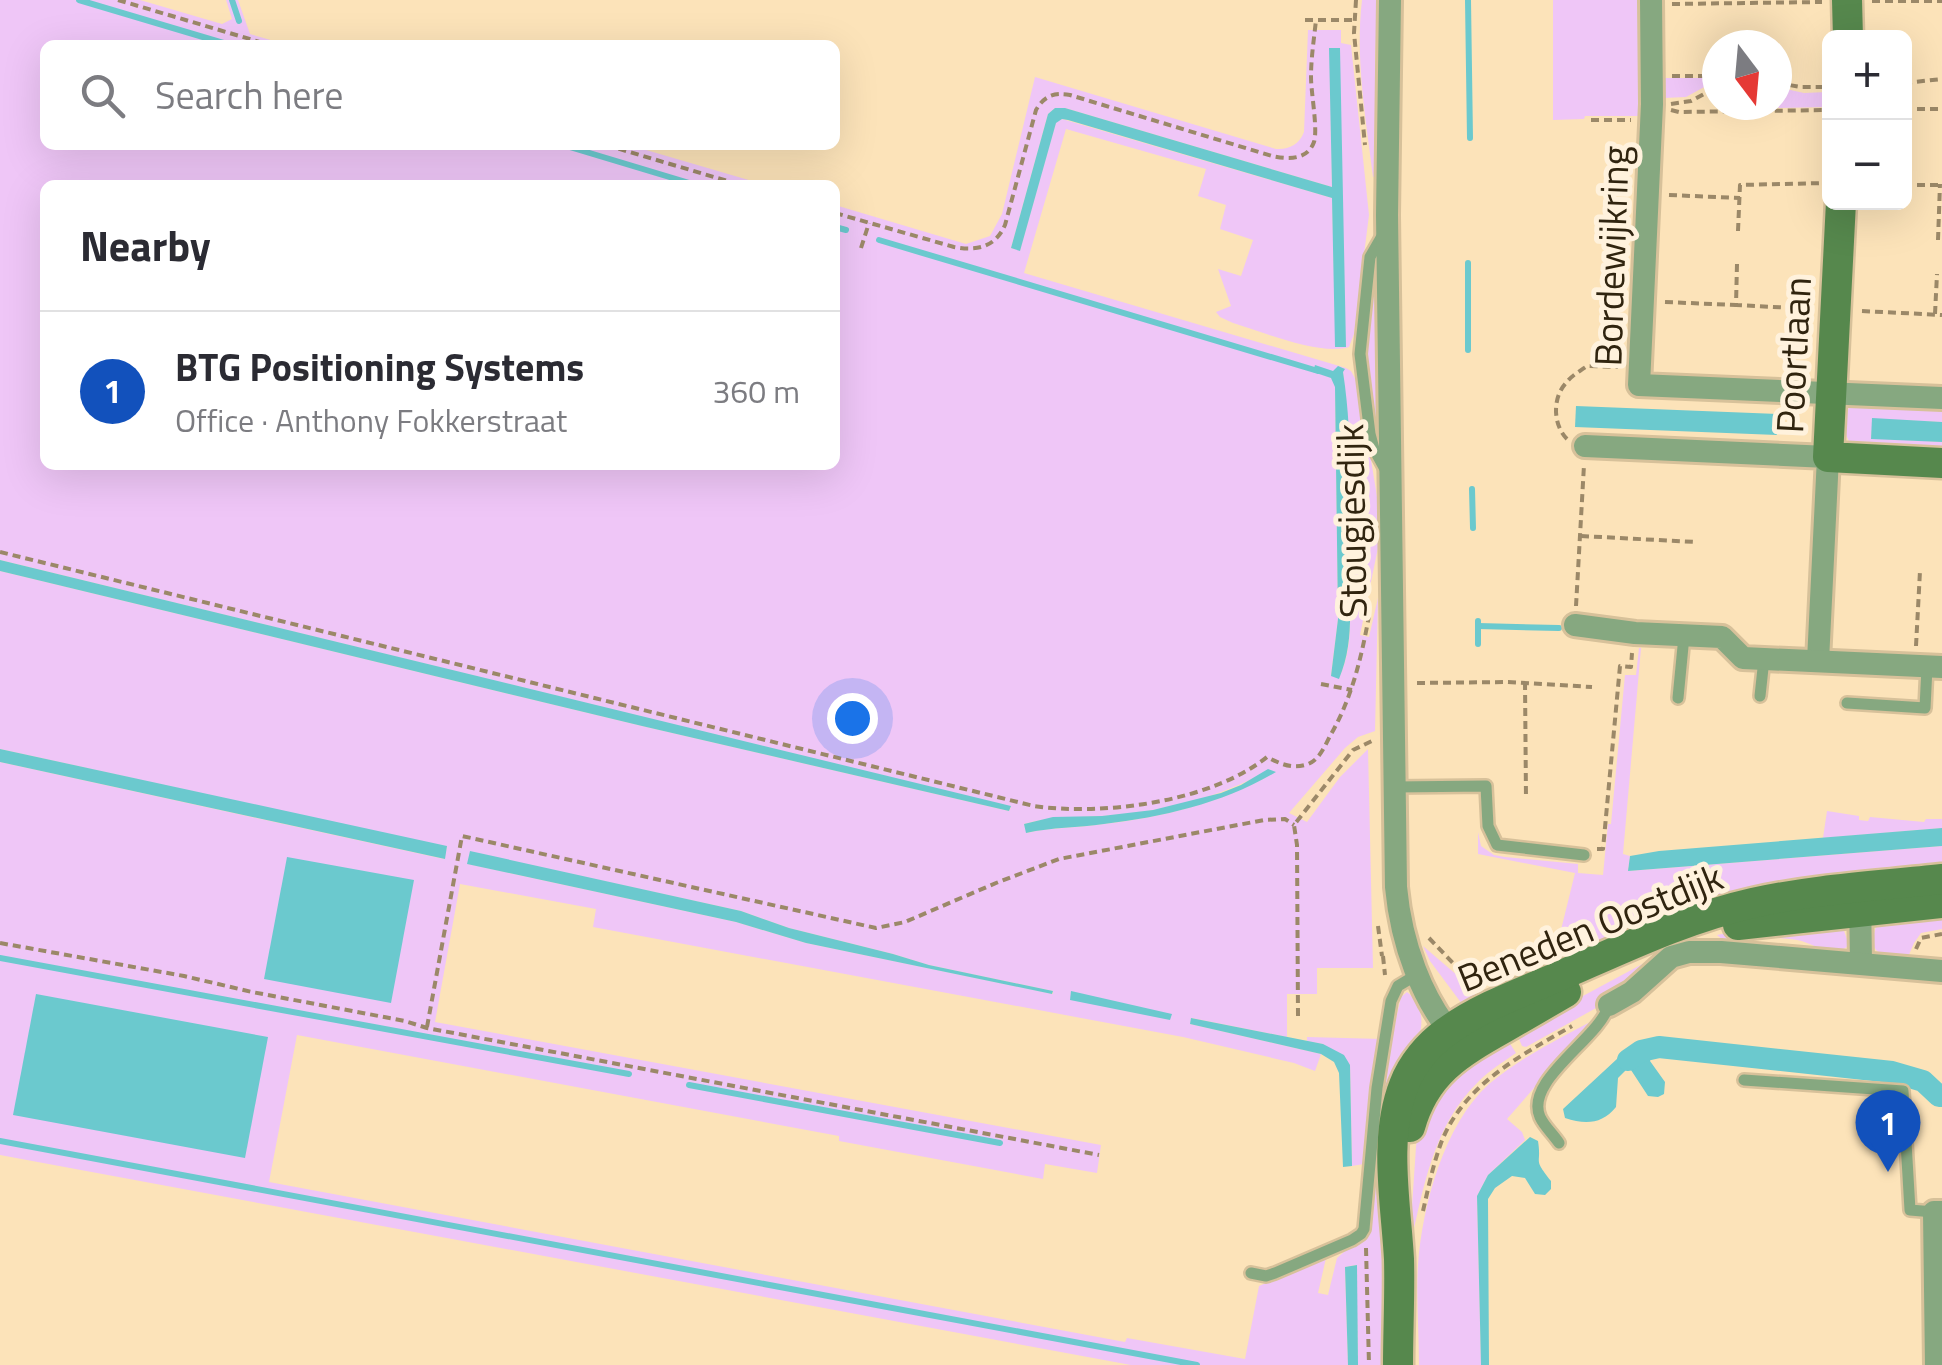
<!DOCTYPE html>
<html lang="en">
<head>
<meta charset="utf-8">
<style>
	:root { --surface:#fff; --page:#f2f2f3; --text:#2b2b33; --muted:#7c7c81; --line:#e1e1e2; --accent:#1251bc }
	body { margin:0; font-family:"Titillium Web",sans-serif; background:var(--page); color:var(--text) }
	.controls { position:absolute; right:30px; top:30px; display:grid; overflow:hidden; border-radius:15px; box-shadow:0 10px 40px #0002 }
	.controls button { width:90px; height:90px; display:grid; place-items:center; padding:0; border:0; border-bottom:2px solid var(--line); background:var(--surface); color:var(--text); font:50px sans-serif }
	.compass { position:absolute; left:1702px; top:30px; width:90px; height:90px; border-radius:50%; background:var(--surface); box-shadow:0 10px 40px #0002; rotate:164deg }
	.you { position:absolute; left:852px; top:718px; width:35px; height:35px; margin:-25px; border:8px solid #fff; border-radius:50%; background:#1a73e8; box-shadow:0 0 0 15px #1a73e833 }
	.badge { display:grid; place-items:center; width:65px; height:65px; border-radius:50%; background:var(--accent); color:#fff; font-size:32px; font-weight:700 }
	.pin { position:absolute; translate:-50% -82px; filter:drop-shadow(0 2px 5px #0008) }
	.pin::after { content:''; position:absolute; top:52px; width:35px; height:30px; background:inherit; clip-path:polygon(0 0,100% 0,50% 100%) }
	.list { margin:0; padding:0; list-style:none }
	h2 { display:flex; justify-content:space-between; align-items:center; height:130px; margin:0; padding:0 40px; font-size:42px }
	h2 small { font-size:32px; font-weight:400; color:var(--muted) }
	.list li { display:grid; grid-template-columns:65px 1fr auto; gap:30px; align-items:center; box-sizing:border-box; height:160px; padding:0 40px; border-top:2px solid var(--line) }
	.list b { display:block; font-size:38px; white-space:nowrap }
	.list p { margin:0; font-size:32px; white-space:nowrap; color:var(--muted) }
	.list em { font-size:32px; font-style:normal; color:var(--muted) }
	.icon { flex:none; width:55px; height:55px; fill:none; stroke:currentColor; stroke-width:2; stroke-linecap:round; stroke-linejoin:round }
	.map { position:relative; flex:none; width:1942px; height:1365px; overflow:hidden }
	.search { position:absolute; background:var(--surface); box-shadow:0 10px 40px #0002; left:40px; top:40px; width:800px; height:110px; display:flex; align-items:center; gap:25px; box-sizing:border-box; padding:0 35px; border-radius:15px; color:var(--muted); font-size:38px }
	.panel { position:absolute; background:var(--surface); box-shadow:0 10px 40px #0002; left:40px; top:180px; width:800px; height:290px; border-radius:15px }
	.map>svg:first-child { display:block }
</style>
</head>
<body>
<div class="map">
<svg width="1942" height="1365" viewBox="0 0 1942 1365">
	<rect width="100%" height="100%" fill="#fce3b9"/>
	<g fill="#efc6f7" fill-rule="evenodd">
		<path d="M 0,0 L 140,0 L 222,24 L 232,19 L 226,0 L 238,0 L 250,34 L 288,45 L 45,45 L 45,145 L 629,145 L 766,185 L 45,185 L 45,465 L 835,465 L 835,205 L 966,244 L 990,236 L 1002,214 L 1035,77 L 1276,149 C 1288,150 1299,145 1304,132 L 1308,30 L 1341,30 L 1341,43 L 1351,45 L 1369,215 L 1354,334 L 1349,347 C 1320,356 1263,332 1233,323 L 1220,317 L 1216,312 L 1231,306 L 1218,269 L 1241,276 L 1253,240 L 1220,229 L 1226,205 L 1198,196 L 1206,169 L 1066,129 L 1024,273 L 1346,368 L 1351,371 L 1359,386 L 1379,509 L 1379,543 L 1360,635 L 1369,637 L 1378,598 L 1375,731 L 1358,737 L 1345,748 L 1289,813 L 1307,822 L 1340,777 L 1368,749 L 1373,968 L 1317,968 L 1317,994 L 1287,994 L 1287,1037 L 1192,1018 L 1190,1024 L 1321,1054 L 1315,1071 L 1294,1063 L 1183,1037 L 593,927 L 596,909 L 460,884 L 435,1022 L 1101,1145 L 1097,1173 L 1045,1164 L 1043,1179 L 839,1141 L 839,1136 L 297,1035 L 269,1182 L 1125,1342 L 1127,1338 L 1245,1359 L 1259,1286 L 1326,1258 L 1318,1293 L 1328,1295 L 1337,1258 L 1368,1231 L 1372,1219 L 1379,1107 L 1385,1065 L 1401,997 L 1407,992 C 1429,1009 1422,1035 1411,1058 L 1387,1365 L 1358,1365 L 1356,1265 L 1345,1267 L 1348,1365 L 1131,1365 L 0,1155 L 0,762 L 444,859 L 447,847 L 0,749 L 0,571 L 642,726 L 1009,811 L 1011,807 L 0,560 ZM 1329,48 L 1336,347 L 1332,198 L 1062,119 L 1056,122 L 1020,250 L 1011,248 L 1048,114 L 1055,108 L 1065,108 L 1332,187 ZM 1343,372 C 1350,439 1350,505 1349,572 C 1349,609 1355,644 1339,678 L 1331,675 L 1338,619 L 1335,387 L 1335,381 L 1331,378 ZM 1268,770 L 1275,772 C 1218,806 1153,819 1088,826 C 1067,828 1048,828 1027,833 L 1024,824 C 1050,816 1075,818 1102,816 C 1160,812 1218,799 1268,770 ZM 470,852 L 741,911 L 789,928 L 893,954 L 929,965 L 1053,991 L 1053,994 L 806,943 L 736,922 L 468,864 Z"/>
		<path d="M 1362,0 L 1378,0 L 1375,59 L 1377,176 L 1373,177 C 1366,119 1355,58 1362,0 Z"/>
		<polygon points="1553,0 1638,0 1638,116 1585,116 1584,119 1553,120"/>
		<polygon points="1664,78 1717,78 1717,80 1686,97 1664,98"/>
		<polygon points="1777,87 1804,93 1827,92 1827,107 1779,108 1776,105"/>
		<polygon points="1374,254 1378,255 1380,445 1377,445 1364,360"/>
		<path d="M 1851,402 L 1942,406 L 1942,422 L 1873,419 L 1871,438 L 1942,442 L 1942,454 L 1852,447 C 1841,428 1844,420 1851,402 Z"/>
		<polygon points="1639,648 1641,648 1623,854 1630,856 1628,871 1942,846 1942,873 1583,960 1572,941 1559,938 1575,873 1478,854 1478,832 1481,846 1494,855 1505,857 1578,864 1578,873 1603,875 1608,824 1611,824 1625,675 1636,675"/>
		<polygon points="1827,811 1859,816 1859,820 1868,821 1870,817 1924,822 1926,819 1942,819 1942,828 1823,838"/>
		<path d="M 1942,917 L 1942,929 L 1921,933 L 1914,943 L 1908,957 C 1883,956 1865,956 1877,924 Z"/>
		<path d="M 1843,928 L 1849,945 C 1832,961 1815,943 1797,940 C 1789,938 1746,936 1739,938 C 1734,939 1730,943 1725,944 L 1723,940 L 1717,935 L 1738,931 Z"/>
		<polygon points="1423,946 1465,982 1480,1000 1465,1008 1430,961"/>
		<polygon points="1661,954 1623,993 1526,1047 1522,1046 1516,1032"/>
		<path d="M 1594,1020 L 1595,1022 L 1574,1042 L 1507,1119 L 1522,1132 L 1525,1140 L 1488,1175 L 1477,1196 L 1481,1365 L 1419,1365 C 1419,1332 1416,1298 1418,1265 C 1422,1207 1444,1124 1489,1084 C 1520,1058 1558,1039 1594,1020 Z"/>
		<path d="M 1505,1036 L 1516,1053 C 1503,1062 1490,1070 1479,1081 C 1432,1126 1423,1191 1409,1251 L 1416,1147 L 1419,1126 L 1430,1098 Z"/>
		<polygon points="1307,1037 1382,1039 1371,1101 1364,1164 1352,1166 1350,1065 1323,1044 1307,1041"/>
	</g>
	<g fill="#6bc9ce">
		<polygon points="1329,48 1340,48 1346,347 1335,347 1332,198 1068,120 1062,119 1056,123 1020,251 1011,248 1048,114 1055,108 1065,108 1332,187"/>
		<path d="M 1315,365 L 1333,371 L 1338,366 L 1345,369 L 1343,372 C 1353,436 1350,501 1349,565 C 1349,604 1355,641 1339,679 L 1331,676 L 1338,619 L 1335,387 L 1331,378 L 1313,372 Z"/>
		<polygon points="1576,406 1778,414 1777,435 1575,427"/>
		<polygon points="1872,418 1942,422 1942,442 1871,439"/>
		<polygon points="0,560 1011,806 1009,811 642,726 0,571"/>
		<polygon points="0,749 447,846 445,859 0,762"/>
		<path d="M 1268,769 L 1276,772 C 1224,803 1164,817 1104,824 C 1078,828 1052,827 1026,833 L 1024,824 L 1053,817 L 1102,816 L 1153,810 L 1221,793 L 1241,785 Z"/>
		<polygon points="1942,828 1942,846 1628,871 1630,856 1659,851"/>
		<polygon points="470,851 741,911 789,928 893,954 929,965 1053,991 1052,994 806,943 736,922 467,864"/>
		<polygon points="287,857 414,880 391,1003 264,979"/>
		<polygon points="1071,991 1172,1014 1170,1020 1070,1000"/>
		<polygon points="36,994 268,1037 245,1158 13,1115"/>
		<polygon points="1191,1018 1323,1044 1344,1055 1350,1065 1352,1166 1343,1167 1339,1073 1334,1062 1321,1054 1190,1024"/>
		<path d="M 1640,1043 L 1655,1044 L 1650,1061 L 1665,1082 L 1664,1094 L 1658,1097 L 1648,1096 L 1631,1070 L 1626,1070 L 1618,1078 L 1616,1107 C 1602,1124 1586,1125 1565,1118 L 1563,1109 L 1631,1046 Z"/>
		<path d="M 1530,1137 L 1538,1141 C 1542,1166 1532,1157 1551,1181 L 1551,1189 L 1545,1195 L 1535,1194 L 1525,1178 L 1512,1176 L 1495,1188 L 1488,1199 L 1489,1365 L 1481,1365 L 1477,1196 L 1488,1175 Z"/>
		<polygon points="1357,1265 1358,1365 1348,1365 1345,1267"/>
	</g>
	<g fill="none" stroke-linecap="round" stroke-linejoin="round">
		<g stroke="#6bc9ce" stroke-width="6">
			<polyline points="79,0 230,45"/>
			<polyline points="232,0 239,21"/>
			<polyline points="1468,0 1470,138"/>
			<polyline points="563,145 696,185"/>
			<polyline points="835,227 846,230"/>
			<polyline points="879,240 1318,371"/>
			<polyline points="1468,263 1468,350"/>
			<polyline points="1472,489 1473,528"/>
			<polyline points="1478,626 1559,628"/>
			<polyline points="1478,644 1478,621"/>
			<polyline points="0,958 629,1074"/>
			<polyline points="689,1085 1000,1143"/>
			<polyline points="0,1141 1197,1365"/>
		</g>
		<polyline stroke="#6bc9ce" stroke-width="22" points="1628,1060 1641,1051 1659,1047 1892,1072 1923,1081 1939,1096 1942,1096"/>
		<defs>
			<g id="lane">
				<polyline points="1385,231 1370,257 1360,354 1370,434 1374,449 1385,469"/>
				<polyline points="1760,696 1764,659"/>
				<polyline points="1678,698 1684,636"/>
				<polyline points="1847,703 1925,708 1927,667"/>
				<polyline points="1395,787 1486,786 1488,826 1497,845 1584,855"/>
				<polyline points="1744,1080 1903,1091 1910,1210 1934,1212"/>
				<path d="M 1559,1143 C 1553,1134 1544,1126 1540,1117 C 1524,1080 1599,1039 1609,1005"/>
				<polyline points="1251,1273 1266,1276 1275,1273 1352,1240 1361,1234 1364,1229 1377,1088 1391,1001 1398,986 1418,974"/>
			</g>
			<g id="street">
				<path d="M 1390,0 L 1387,215 L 1396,887 C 1401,941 1421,1001 1458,1041"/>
				<polyline points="1651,0 1652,104 1639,385 1942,398"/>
				<polyline points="1585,446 1828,457 1818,661"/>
				<polyline points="1575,625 1635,633 1722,637 1743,658 1942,667"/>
				<polyline points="1860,896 1861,963"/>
				<polyline points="1609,1005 1632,992 1671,957 1689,952 1721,952 1942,971"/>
				<polyline points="1936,1365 1934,1212 1942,1212"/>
			</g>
			<g id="secondary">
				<polyline points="1847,0 1848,38"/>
				<polyline points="1841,202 1828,457 1942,463"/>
				<polyline points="1738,925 1942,903"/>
				<path d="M 1410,1127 C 1425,1073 1458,1054 1504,1028 C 1525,1016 1545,1004 1566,992"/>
				<path d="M 1398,1365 C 1398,1330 1400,1294 1399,1259 C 1396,1204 1383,1138 1404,1085 C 1412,1064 1428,1045 1446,1032 C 1480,1007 1523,992 1562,975 C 1624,948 1686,918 1753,903 C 1815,889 1879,886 1942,879"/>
			</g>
		</defs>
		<use href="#lane" stroke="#d7c19a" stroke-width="16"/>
		<use href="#street" stroke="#d7c19a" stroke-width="28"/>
		<use href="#secondary" stroke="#d7c19a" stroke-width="35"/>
		<g stroke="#9b8868" stroke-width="4" stroke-dasharray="8 5" stroke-linecap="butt">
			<polyline points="118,0 270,45"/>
			<polyline points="1356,0 1354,33 1365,145"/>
			<polyline points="1872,1 1942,1"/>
			<polyline points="1672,4 1822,2"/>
			<polyline points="1305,20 1354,20"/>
			<polyline points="1672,76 1717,76"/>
			<polyline points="1777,83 1801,87 1830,87"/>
			<polyline points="1904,83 1942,79"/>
			<polyline points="1671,104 1691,101 1717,87"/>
			<polyline points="1904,109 1942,109"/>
			<polyline points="1671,110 1679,112 1830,110"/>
			<polyline points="1591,120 1631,120"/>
			<polyline points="606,145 741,185"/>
			<polyline points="1904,185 1938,185"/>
			<polyline points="1669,195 1740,198"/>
			<path d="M 835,213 L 954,247 C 976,251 995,248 1005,225 L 1036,110 C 1044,96 1054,92 1070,95 L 1272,156 C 1287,159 1307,161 1314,142 C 1318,129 1311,93 1311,77 C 1311,58 1314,39 1316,20"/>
			<polyline points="1738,231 1740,185 1825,183"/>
			<polyline points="1938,240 1940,184"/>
			<polyline points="861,248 869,223"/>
			<polyline points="1737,264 1736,305 1812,309"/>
			<polyline points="1665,302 1736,305"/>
			<polyline points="1862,311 1942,315"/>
			<polyline points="1935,314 1937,274"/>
			<path d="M 1567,439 C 1553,425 1552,398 1566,383 C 1571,376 1580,371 1587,366 L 1618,367"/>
			<polyline points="1581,536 1696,542"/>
			<path d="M 0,552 L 1034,806 C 1103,816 1211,802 1267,757 C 1279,763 1290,769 1305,765 C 1318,762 1324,748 1330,736 C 1352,698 1361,659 1369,616"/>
			<polyline points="1576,606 1584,465"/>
			<polyline points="1916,646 1920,571"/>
			<polyline points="1525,682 1526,799"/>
			<polyline points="1417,683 1508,682 1592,687"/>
			<polyline points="1321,684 1352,690"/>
			<polyline points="1597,849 1603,849 1620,666 1631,667 1632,653"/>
			<polyline points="1378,926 1382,956"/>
			<polyline points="1429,938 1474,985"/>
			<polyline points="0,943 184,976 252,992 405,1021 427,1028 1099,1155"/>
			<polyline points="1916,949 1921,938 1942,934"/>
			<polyline points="1383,956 1385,975"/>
			<polyline points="1298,1016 1297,845 1294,825 1353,750 1374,740"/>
			<polyline points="427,1027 462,836 876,928 905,922 996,883 1059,859 1264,820 1285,819 1294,825"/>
			<path d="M 1423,1211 C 1428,1189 1433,1165 1441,1143 C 1464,1084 1520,1056 1572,1026"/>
			<polyline points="1366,1248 1369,1365"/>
		</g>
		<use href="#lane" stroke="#86a880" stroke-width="11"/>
		<use href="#street" stroke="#86a880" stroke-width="22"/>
		<use href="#secondary" stroke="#56884d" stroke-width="30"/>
	</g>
	<g text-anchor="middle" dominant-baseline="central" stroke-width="10" stroke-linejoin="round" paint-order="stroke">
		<g font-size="38" fill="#30240f" stroke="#fff2dd">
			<text transform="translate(1611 256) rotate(-88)">Bordewijkring</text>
			<text transform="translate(1793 355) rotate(-87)">Poortlaan</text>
			<text transform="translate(1351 521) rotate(-91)">Stougjesdijk</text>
			<text transform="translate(1590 927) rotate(-22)">Beneden Oostdijk</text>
		</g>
	</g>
</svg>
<div class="controls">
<button>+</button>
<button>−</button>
</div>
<svg class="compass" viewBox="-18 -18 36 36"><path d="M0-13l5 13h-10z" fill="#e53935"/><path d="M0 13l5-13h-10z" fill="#7c7c81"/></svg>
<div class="you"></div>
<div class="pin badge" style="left:1888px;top:1172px">1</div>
<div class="search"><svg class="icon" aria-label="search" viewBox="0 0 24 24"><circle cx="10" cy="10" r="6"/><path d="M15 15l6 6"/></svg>Search here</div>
<section class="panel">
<h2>Nearby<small></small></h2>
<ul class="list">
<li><span class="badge">1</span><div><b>BTG Positioning Systems</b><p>Office · Anthony Fokkerstraat</p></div><em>360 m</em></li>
</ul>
</section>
</div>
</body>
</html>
